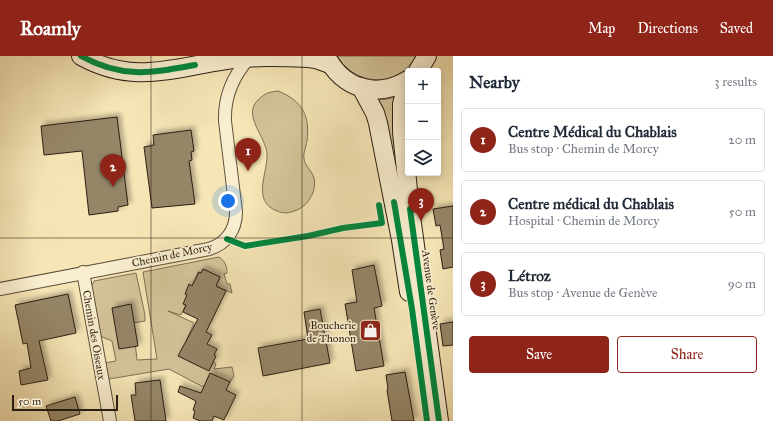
<!DOCTYPE html>
<html lang="en">
<head>
<meta charset="utf-8">
<style>
	:root { --surface:#fff; --page:#f2f2f3; --text:#1f2937; --muted:#747a83; --line:#e0e1e3; --accent:#8f2418 }
	body { margin:0; font-family:"IM FELL Great Primer",serif; background:var(--page); color:var(--text) }
	.controls { position:absolute; right:12px; top:12px; display:grid; overflow:hidden; border-radius:4px; box-shadow:0 2px 10px #0003 }
	.controls button { width:36px; height:36px; display:grid; place-items:center; padding:0; border:0; border-bottom:1px solid var(--line); background:var(--surface); color:var(--text); font:20px sans-serif }
	.scale { position:absolute; left:12px; bottom:10px; width:106px; box-sizing:border-box; padding-left:4px; border:2px solid #2c1e13; border-top:0; font-size:11px; line-height:14px; white-space:nowrap; color:#2c1e13; -webkit-text-stroke:3px #f9efd0; paint-order:stroke }
	.you { position:absolute; left:228px; top:145px; width:14px; height:14px; margin:-10px; border:3px solid #fff; border-radius:50%; background:#1a73e8; box-shadow:0 0 0 6px #1a73e833 }
	.badge { display:grid; place-items:center; width:26px; height:26px; border-radius:50%; background:var(--accent); color:#fff; font-size:13px; font-weight:700 }
	.pin { position:absolute; translate:-50% -33px; filter:drop-shadow(0 1px 2px #0008) }
	.pin::after { content:''; position:absolute; top:21px; width:14px; height:12px; background:inherit; clip-path:polygon(0 0,100% 0,50% 100%) }
	.list { margin:0; padding:0; list-style:none }
	h2 { display:flex; justify-content:space-between; align-items:center; height:52px; margin:0; padding:0 16px; font-size:17px }
	h2 small { font-size:13px; font-weight:400; color:var(--muted) }
	.list li { display:grid; grid-template-columns:26px 1fr auto; gap:12px; align-items:center; box-sizing:border-box; height:64px; margin:0 8px 8px; padding:0 8px; border:1px solid var(--line); border-radius:4px }
	.list b { display:block; font-size:15px; white-space:nowrap }
	.list p { margin:0; font-size:13px; white-space:nowrap; color:var(--muted) }
	.list em { font-size:13px; font-style:normal; color:var(--muted) }
	.actions { display:flex; gap:8px; padding:12px 16px }
	.actions a { flex:1; padding:9px 0; border:1px solid var(--accent); border-radius:4px; text-align:center; font-size:14px; color:var(--accent) }
	.actions .main { background:var(--accent); color:#fff }
	.icon { flex:none; width:22px; height:22px; fill:none; stroke:currentColor; stroke-width:2; stroke-linecap:round; stroke-linejoin:round }
	.map { position:relative; flex:none; width:453px; height:365px; overflow:hidden }
	header { display:flex; align-items:center; gap:24px; box-sizing:border-box; height:56px; padding:0 20px; background:var(--accent); color:#fff }
	header strong { font-size:19px }
	nav { display:flex; gap:22px; margin-inline-start:auto; font-size:14px }
	main { display:flex }
	aside { flex:1; background:var(--surface) }
	.map>svg:first-child { display:block }
</style>
</head>
<body>
<header>
<strong>Roamly</strong>
<nav><a>Map</a><a>Directions</a><a>Saved</a></nav>
</header>
<main>
<div class="map">
<svg width="453" height="365" viewBox="0 0 453 365">
	<defs>
		<filter id="shadow"><feDropShadow dx="3.5" dy="-3.5" stdDeviation="2" flood-color="#0004"/></filter>
	</defs>
	<rect width="100%" height="100%" fill="#f6e6b6"/>
	<filter id="stains"><feTurbulence type="fractalNoise" baseFrequency=".005" numOctaves="4"/><feColorMatrix values="0 0 0 0 .2 0 0 0 0 .09 0 0 0 0 .02 0 0 0 .5 -.17"/></filter>
	<radialGradient id="worn" r=".72"><stop offset=".6" stop-color="#630" stop-opacity="0"/><stop offset="1" stop-color="#630" stop-opacity=".3"/></radialGradient>
	<g fill="#d4c49a" stroke="#807156">
		<path d="M 337,0 L 416,0 C 398,33 355,30 337,0 Z"/>
		<path d="M 278,35 C 303,45 310,60 307,85 C 306,91 303,98 304,103 C 305,110 312,115 314,122 C 317,134 309,149 297,154 C 290,157 284,158 277,155 C 251,145 268,117 267,98 C 266,80 241,59 259,43 C 265,37 270,36 278,35 Z"/>
		<polygon points="397,41 403,140 374,44 387,43"/>
		<path d="M 219,201 C 225,205 227,210 227,217 L 224,218 L 227,228 L 230,228 L 232,237 L 216,230 L 220,221 L 203,213 L 201,217 L 198,216 L 192,230 L 189,228 L 190,240 L 181,259 L 168,255 L 194,267 L 186,285 L 216,308 L 214,313 L 232,311 L 234,320 L 230,326 L 210,323 L 203,331 L 169,313 L 109,323 L 104,307 L 116,305 L 112,285 L 100,280 L 91,231 L 94,225 L 136,217 L 145,259 L 145,265 L 133,267 L 137,304 L 157,303 L 143,216 Z"/>
	</g>
	<g fill="#958668" stroke="#2c1e13" filter="url(#shadow)">
		<polygon points="117,61 128,149 118,151 118,155 89,159 82,95 44,99 41,70"/>
		<polygon points="191,74 194,95 191,96 192,104 189,105 195,148 152,152 144,91 154,89 153,79"/>
		<polygon points="453,150 453,211 443,213 440,194 444,193 440,169 436,170 433,153"/>
		<polygon points="374,209 382,250 374,252 384,310 356,315 345,248 357,246 352,214"/>
		<polygon points="203,213 220,221 216,230 226,235 206,276 212,279 207,288 217,293 214,299 216,300 209,315 178,300 198,263 183,256 186,249 183,248 187,239 185,238 189,228 192,230 199,216 201,217"/>
		<polygon points="68,238 76,277 39,285 48,324 21,329 19,315 31,312 27,287 23,288 15,249"/>
		<polygon points="131,248 138,290 119,293 112,252"/>
		<polygon points="320,253 330,307 263,320 258,292 308,283 304,256"/>
		<polygon points="453,266 453,289 443,290 440,268"/>
		<polygon points="405,316 414,365 392,365 387,334 388,333 386,319"/>
		<polygon points="210,317 230,326 226,334 236,339 224,364 214,360 212,365 200,365 193,362 195,355 193,354 196,345 178,336 180,330 201,337"/>
		<polygon points="160,324 166,365 135,365 131,339 136,339 135,327"/>
		<polygon points="75,341 80,358 58,365 51,365 46,350"/>
	</g>
	<g fill="none" stroke-linecap="round" stroke-linejoin="round">
		<defs>
			<g id="street">
				<polyline points="83,216 110,365"/>
				<path d="M 0,233 L 209,193 C 226,188 236,174 236,156 L 225,65 C 224,40 233,20 249,2"/>
			</g>
			<g id="secondary">
				<path d="M 81,0 C 133,29 172,12 226,4 C 252,0 281,1 308,2 L 316,3 L 330,8"/>
				<path d="M 326,0 C 343,33 376,43 408,24"/>
				<polyline points="418,15 427,0"/>
				<polyline points="408,25 402,48 402,76 410,153 439,365"/>
				<polyline points="361,31 375,57 378,67 401,184 409,236"/>
			</g>
		</defs>
		<use href="#street" stroke="#5e503c" stroke-width="14"/>
		<use href="#secondary" stroke="#2c1e13" stroke-width="20"/>
		<use href="#street" stroke="#f9efd0" stroke-width="12"/>
		<use href="#secondary" stroke="#f9efd0" stroke-width="18"/>
		<defs>
			<g id="cycleway">
				<path d="M 81,0 C 122,23 151,17 195,9"/>
				<polyline points="394,146 412,253 427,365"/>
				<polyline points="410,153 439,365"/>
				<polyline points="227,183 245,190 308,180 343,172 382,167 379,149"/>
			</g>
		</defs>
		<use href="#cycleway" stroke="#f9efd0" stroke-width="8"/>
		<use href="#cycleway" stroke="#00873e" stroke-width="6"/>
	</g>
	<path fill="none" stroke="#2c1e13" stroke-width="1" stroke-opacity="0.55" d="M 151,0 L 151,365M 302,0 L 302,365M 0,182 L 453,182"/>
	<defs>
		<symbol id="shop-square" viewBox="-11 -11 22 22"><rect x="-9" y="-9" width="18" height="18" rx="4" fill="#8f2418" stroke="#f9efd0"/><path d="M-5-2.5h2.3a2.7 3.5 0 0 1 5.4 0H5L5.5 6h-11ZM-1.5-2.5h3a1.5 2.3 0 0 0-3 0Z" fill="#fff"/></symbol>
	</defs>
	<g fill-rule="evenodd">
		<use href="#shop-square" x="358" y="262" width="25" height="25"/>
	</g>
	<g text-anchor="middle" dominant-baseline="central" stroke-width="3.5" stroke-linejoin="round" paint-order="stroke">
		<g font-size="11" fill="#2c1e13" stroke="#f9efd0">
			<text transform="translate(172 199) rotate(-12)">Chemin de Morcy</text>
			<text transform="translate(431 234) rotate(82)">Avenue de Genève</text>
			<text transform="translate(94 279) rotate(80)">Chemin des Oiseaux</text>
		</g>
		<g font-size="11" fill="#2c1e13" stroke="#f9efd0" text-anchor="end">
			<text x="356" y="269">Boucherie<tspan x="356" dy="13">de Thonon</tspan></text>
		</g>
	</g>
	<rect width="100%" height="100%" filter="url(#stains)"/>
	<rect width="100%" height="100%" fill="url(#worn)"/>
</svg>
<div class="controls">
<button>+</button>
<button>−</button>
<button><svg class="icon" aria-label="layers" viewBox="0 0 24 24"><path d="M12 4l9 5-9 5-9-5zM3 14l9 5 9-5"/></svg></button>
</div>
<div class="scale">50 m</div>
<div class="you"></div>
<div class="pin badge" style="left:248px;top:115px">1</div>
<div class="pin badge" style="left:113px;top:131px">2</div>
<div class="pin badge" style="left:421px;top:165px">3</div>
</div>
<aside>
<h2>Nearby<small>3 results</small></h2>
<ul class="list">
<li><span class="badge">1</span><div><b>Centre Médical du Chablais</b><p>Bus stop · Chemin de Morcy</p></div><em>20 m</em></li>
<li><span class="badge">2</span><div><b>Centre médical du Chablais</b><p>Hospital · Chemin de Morcy</p></div><em>50 m</em></li>
<li><span class="badge">3</span><div><b>Létroz</b><p>Bus stop · Avenue de Genève</p></div><em>90 m</em></li>
</ul>
<div class="actions"><a class="main">Save</a><a>Share</a></div>
</aside>
</main>
</body>
</html>
